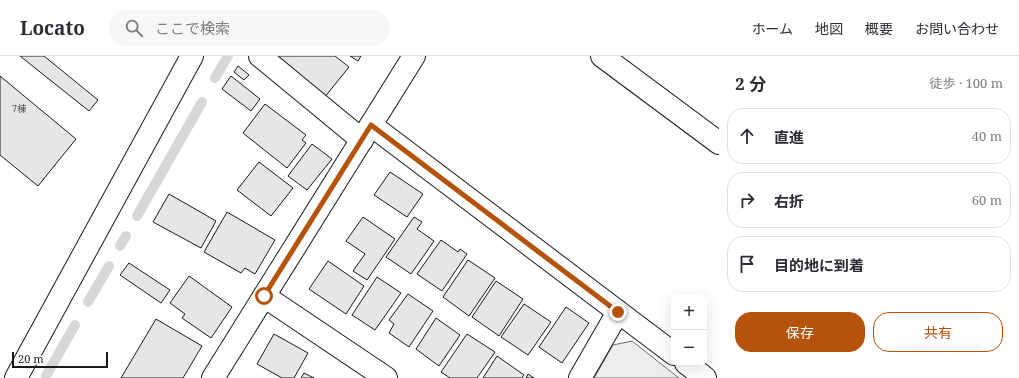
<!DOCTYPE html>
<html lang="ja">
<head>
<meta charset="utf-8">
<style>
	:root { --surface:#fff; --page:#f7f7f7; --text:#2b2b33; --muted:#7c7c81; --line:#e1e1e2; --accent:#b45309 }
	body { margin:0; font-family:"Noto Serif","Noto Sans JP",serif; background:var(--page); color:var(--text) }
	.controls { position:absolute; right:12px; bottom:12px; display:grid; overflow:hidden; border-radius:8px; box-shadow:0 4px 16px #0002 }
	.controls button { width:36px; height:36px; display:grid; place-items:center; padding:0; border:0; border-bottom:1px solid var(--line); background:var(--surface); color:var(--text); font:20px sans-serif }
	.scale { position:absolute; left:12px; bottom:10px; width:96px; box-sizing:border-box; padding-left:4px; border:2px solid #1a1a1a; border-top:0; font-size:11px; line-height:14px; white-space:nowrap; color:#1a1a1a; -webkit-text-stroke:3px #fff; paint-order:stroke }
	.stop { position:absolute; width:12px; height:12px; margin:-9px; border:3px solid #b45309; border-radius:50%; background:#fff }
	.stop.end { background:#b45309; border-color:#fff; box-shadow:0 1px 4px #0008 }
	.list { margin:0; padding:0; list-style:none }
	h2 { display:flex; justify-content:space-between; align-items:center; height:52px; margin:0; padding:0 16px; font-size:17px }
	h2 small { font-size:13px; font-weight:400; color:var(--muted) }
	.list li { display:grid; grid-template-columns:26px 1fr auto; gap:12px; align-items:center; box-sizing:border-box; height:56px; margin:0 8px 8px; padding:0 8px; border:1px solid var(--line); border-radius:16px }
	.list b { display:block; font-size:15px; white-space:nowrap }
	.list em { font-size:13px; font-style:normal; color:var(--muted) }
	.actions { display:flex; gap:8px; padding:12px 16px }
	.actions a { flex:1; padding:9px 0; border:1px solid var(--accent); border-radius:16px; text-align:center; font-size:14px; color:var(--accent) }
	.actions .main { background:var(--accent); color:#fff }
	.icon { flex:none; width:22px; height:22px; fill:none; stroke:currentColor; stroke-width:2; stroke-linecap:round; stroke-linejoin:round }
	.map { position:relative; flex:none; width:719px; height:322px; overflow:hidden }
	header { display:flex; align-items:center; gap:24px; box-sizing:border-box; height:56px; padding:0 20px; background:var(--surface); border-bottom:1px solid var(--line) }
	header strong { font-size:19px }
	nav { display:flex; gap:22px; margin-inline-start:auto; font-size:14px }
	.search { width:280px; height:36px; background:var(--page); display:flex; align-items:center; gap:10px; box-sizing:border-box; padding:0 14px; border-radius:16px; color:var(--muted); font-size:15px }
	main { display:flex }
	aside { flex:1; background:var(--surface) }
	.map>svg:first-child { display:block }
</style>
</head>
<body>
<header>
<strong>Locato</strong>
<div class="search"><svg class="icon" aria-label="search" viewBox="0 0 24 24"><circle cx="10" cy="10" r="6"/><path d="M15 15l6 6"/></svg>ここで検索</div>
<nav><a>ホーム</a><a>地図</a><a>概要</a><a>お問い合わせ</a></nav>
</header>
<main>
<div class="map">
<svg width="719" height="322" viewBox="0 0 719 322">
	<rect width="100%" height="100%" fill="#fff"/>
	<polygon fill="#ededed" stroke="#6a6a6a" points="632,285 679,322 594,322 613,289"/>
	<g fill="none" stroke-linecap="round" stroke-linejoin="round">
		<g stroke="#d7d7d7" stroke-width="10">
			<polyline points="215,22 228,0"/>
			<polyline points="137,160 202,46"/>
			<polyline points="120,190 126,180"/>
			<polyline points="88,246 109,210"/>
			<polyline points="46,320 75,269"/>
		</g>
	</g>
	<g fill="#e6e6e6" stroke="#1a1a1a">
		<polygon points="20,0 44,0 98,44 89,55"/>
		<polygon points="272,0 335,0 349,11 324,42"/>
		<polygon points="350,0 361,0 358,5"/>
		<polygon points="238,10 249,19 244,24 234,16"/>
		<polygon points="0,20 76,83 38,130 0,99"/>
		<polygon points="231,20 260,43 251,55 222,33"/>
		<polygon points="265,48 306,79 302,84 306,87 287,112 243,77"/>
		<polygon points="312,88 332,103 307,134 288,120"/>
		<polygon points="259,106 293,132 271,160 237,134"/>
		<polygon points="390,116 423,138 407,161 374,139"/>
		<polygon points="169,138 216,165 201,192 153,166"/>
		<polygon points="227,156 275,184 255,218 245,212 241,217 204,196"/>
		<polygon points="363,161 395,183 367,224 353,215 365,198 346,185"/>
		<polygon points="414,161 422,166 417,173 434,185 411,218 386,201"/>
		<polygon points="441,184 458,196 460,193 467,198 442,235 417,218"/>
		<polygon points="468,204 495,222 469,260 443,241"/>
		<polygon points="328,205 364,230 346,258 309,233"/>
		<polygon points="129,207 170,234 161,247 120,219"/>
		<polygon points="189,220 232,251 211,282 182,262 185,258 170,247"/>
		<polygon points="377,221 401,237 375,274 352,259"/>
		<polygon points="496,225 523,243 499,280 472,261"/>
		<polygon points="408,238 433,255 409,291 389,277 394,268 389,264"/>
		<polygon points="524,248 551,266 528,299 501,281"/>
		<polygon points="566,251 589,267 562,307 539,291"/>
		<polygon points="436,262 460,279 439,310 416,293"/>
		<polygon points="156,263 202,290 183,322 121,322"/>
		<polygon points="274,278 308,297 294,322 282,322 257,308"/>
		<polygon points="467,278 495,296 477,322 450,322 441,316"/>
		<polygon points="497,300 524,319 522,322 483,322"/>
		<polygon points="304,317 314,322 301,322"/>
		<polygon points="528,318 534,322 526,322"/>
	</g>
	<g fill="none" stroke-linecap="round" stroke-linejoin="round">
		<defs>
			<g id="minor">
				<polyline points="260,0 362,84"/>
				<polyline points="602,0 719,87"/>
				<polyline points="371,69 674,298"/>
				<polyline points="264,240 386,322"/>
				<polyline points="686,307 705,322"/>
				<polyline points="16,322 192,0"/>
				<polyline points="213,322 414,0"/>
				<polyline points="580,322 618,256"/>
			</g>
		</defs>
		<use href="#minor" stroke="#1a1a1a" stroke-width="24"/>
		<use href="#minor" stroke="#fff" stroke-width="22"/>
	</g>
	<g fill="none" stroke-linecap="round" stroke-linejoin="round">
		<polyline stroke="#b45309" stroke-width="5" points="264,240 371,69 618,256"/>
	</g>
	<g text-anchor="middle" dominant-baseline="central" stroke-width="3" stroke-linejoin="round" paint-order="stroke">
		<g font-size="9" fill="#4d4d4d">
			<text x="19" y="52">7棟</text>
		</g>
	</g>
</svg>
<div class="controls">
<button>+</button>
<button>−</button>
</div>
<div class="scale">20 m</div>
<div class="stop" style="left:264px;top:240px"></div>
<div class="stop end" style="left:618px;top:256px"></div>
</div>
<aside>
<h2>2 分<small>徒歩 · 100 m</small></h2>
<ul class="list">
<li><svg class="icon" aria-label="ahead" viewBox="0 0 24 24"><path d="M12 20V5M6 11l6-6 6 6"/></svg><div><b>直進</b></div><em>40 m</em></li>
<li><svg class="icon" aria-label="right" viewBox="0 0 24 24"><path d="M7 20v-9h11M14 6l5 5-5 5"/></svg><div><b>右折</b></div><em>60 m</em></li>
<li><svg class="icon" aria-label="arrive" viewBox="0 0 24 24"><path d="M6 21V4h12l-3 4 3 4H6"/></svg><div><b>目的地に到着</b></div></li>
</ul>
<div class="actions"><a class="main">保存</a><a>共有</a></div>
</aside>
</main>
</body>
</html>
